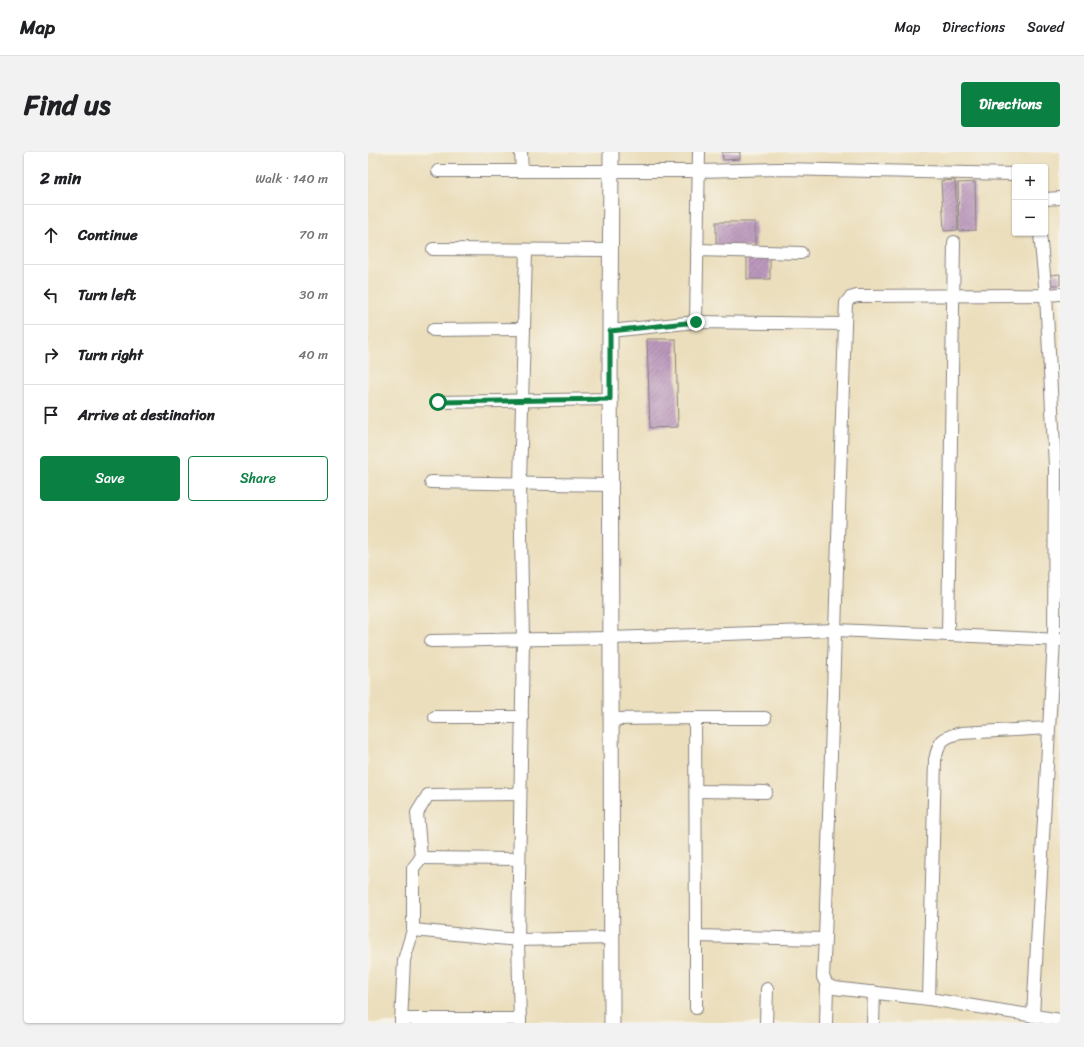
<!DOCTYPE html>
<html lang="en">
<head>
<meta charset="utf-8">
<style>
	:root { --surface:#fff; --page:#f2f2f2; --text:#202124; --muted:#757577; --line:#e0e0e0; --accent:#0b8043 }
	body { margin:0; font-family:Sriracha,sans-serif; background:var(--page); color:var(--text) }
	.controls { position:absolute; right:12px; top:12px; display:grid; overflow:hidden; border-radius:4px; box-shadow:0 1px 3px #0004 }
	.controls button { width:36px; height:36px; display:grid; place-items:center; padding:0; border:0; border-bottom:1px solid var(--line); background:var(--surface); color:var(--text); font:20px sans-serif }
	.stop { position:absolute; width:12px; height:12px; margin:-9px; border:3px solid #0b8043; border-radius:50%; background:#fff }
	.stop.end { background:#0b8043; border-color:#fff; box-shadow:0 1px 4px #0008 }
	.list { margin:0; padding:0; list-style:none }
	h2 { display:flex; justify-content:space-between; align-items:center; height:52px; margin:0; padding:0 16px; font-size:17px }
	h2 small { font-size:13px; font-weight:400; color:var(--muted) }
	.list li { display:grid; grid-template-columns:26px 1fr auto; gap:12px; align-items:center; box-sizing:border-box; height:60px; padding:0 16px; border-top:1px solid var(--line) }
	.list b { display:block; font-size:15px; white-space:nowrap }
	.list em { font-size:13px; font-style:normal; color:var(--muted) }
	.actions { display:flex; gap:8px; padding:12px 16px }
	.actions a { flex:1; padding:9px 0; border:1px solid var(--accent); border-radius:4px; text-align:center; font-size:14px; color:var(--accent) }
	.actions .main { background:var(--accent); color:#fff }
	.icon { flex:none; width:22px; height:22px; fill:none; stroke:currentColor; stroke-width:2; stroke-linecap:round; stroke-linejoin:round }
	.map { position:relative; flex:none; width:692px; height:871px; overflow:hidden; border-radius:4px }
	header { display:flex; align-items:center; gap:24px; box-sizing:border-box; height:56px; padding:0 20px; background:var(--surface); border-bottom:1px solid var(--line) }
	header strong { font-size:19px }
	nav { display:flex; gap:22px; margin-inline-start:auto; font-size:14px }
	.intro { display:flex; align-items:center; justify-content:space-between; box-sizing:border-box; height:96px; padding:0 24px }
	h1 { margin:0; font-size:28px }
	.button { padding:10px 18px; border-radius:4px; background:var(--accent); color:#fff; font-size:14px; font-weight:700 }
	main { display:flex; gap:24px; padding:0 24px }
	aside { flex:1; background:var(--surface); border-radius:4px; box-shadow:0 1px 3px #0004 }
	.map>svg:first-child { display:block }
</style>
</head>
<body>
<header>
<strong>Map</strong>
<nav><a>Map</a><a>Directions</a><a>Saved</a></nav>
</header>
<div class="intro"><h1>Find us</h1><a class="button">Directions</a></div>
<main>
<aside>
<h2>2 min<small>Walk · 140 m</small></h2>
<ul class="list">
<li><svg class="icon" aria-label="ahead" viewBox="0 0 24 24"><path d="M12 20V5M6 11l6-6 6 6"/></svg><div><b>Continue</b></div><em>70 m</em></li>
<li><svg class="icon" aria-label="left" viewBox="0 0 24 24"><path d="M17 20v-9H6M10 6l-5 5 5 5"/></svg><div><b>Turn left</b></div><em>30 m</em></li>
<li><svg class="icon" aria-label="right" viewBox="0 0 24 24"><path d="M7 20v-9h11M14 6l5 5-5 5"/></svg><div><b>Turn right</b></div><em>40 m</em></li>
<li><svg class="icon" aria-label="arrive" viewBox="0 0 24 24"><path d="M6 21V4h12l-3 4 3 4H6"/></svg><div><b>Arrive at destination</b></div></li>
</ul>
<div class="actions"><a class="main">Save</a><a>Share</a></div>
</aside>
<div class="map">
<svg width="692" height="871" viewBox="0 0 692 871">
	<defs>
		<pattern id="building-hatch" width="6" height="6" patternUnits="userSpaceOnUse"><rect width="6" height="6" fill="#bc9abd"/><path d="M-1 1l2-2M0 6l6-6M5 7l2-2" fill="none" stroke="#987d9b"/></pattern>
	</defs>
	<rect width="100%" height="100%" fill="#f7f3e8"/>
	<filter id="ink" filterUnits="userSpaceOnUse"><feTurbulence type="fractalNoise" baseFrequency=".025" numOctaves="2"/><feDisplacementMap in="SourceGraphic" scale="8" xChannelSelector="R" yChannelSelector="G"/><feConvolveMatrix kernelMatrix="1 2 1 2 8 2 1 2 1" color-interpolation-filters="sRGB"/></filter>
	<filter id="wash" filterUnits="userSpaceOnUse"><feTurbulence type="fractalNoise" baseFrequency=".012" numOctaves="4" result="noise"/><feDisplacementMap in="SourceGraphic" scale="16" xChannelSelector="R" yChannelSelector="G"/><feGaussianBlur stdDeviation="0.9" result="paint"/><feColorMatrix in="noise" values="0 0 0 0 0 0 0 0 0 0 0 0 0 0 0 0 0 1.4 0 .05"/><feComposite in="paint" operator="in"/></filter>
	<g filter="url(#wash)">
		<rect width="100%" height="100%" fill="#ebdebc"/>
		<g id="blocks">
			<g fill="url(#building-hatch)">
				<polygon points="354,0 372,0 372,7 355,8"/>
				<polygon points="587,28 590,78 576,79 573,29"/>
				<polygon points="607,30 608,78 591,79 590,31"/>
				<rect x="348" y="70" width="39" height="25"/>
				<rect x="379" y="103" width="23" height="24"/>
				<polygon points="692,122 692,133 682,133 682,123"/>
				<polygon points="279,187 308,187 310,275 282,276"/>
			</g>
		</g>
	</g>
	<g filter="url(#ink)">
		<use href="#blocks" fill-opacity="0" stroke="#86807c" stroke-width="1"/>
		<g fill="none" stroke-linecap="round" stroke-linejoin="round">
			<defs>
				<g id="minor">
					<polyline points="153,0 154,19"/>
					<polyline points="70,19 331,19 411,17 647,22"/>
					<polyline points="677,47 692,46"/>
					<polyline points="672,81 678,143 489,144 482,146 478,151 477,172 457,787 455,825 459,833 466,836 561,847 692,868"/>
					<polyline points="65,97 243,98"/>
					<polyline points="158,98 152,332 155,488 150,788 243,786"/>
					<polyline points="329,98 433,101"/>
					<polyline points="328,170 477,172"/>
					<polyline points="65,178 155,177"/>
					<polyline points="242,179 328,170 331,0"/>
					<polyline points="70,250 242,247"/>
					<polyline points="63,330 243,333"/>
					<polyline points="580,483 586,90"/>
					<polyline points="63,489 243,486 468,478 692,488"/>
					<polyline points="67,565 154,565"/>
					<polyline points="327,566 397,566"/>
					<polyline points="244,567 327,566 328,784 457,787"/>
					<polyline points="328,639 398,640"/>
					<polyline points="53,706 151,707"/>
					<polyline points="45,778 150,788 152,871"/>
					<path d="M 561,847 L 567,608 C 571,589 574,585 593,581 L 681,576"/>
					<polyline points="328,856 328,784"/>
					<polyline points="665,864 686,488 687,314 678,143 692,142"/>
					<polyline points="33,867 152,867"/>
					<polyline points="33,871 36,808 45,778 45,716 53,706 49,661 60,643 152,642"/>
					<polyline points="398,871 399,837"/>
					<polyline points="458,871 459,833"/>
					<polyline points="505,871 506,840"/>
				</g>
				<polyline id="tertiary" points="243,0 242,179 244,871"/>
			</defs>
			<use href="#minor" stroke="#86807c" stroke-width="14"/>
			<use href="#tertiary" stroke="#86807c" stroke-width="17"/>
			<use href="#minor" stroke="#fff" stroke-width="12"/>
			<use href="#tertiary" stroke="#fff" stroke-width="15"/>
		</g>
	</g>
	<g fill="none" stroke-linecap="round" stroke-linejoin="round" filter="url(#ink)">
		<polyline stroke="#0b8043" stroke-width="5" points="70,250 242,247 242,179 328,170"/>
	</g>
</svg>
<div class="controls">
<button>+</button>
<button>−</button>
</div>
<div class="stop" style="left:70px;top:250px"></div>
<div class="stop end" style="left:328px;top:170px"></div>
</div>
</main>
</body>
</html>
